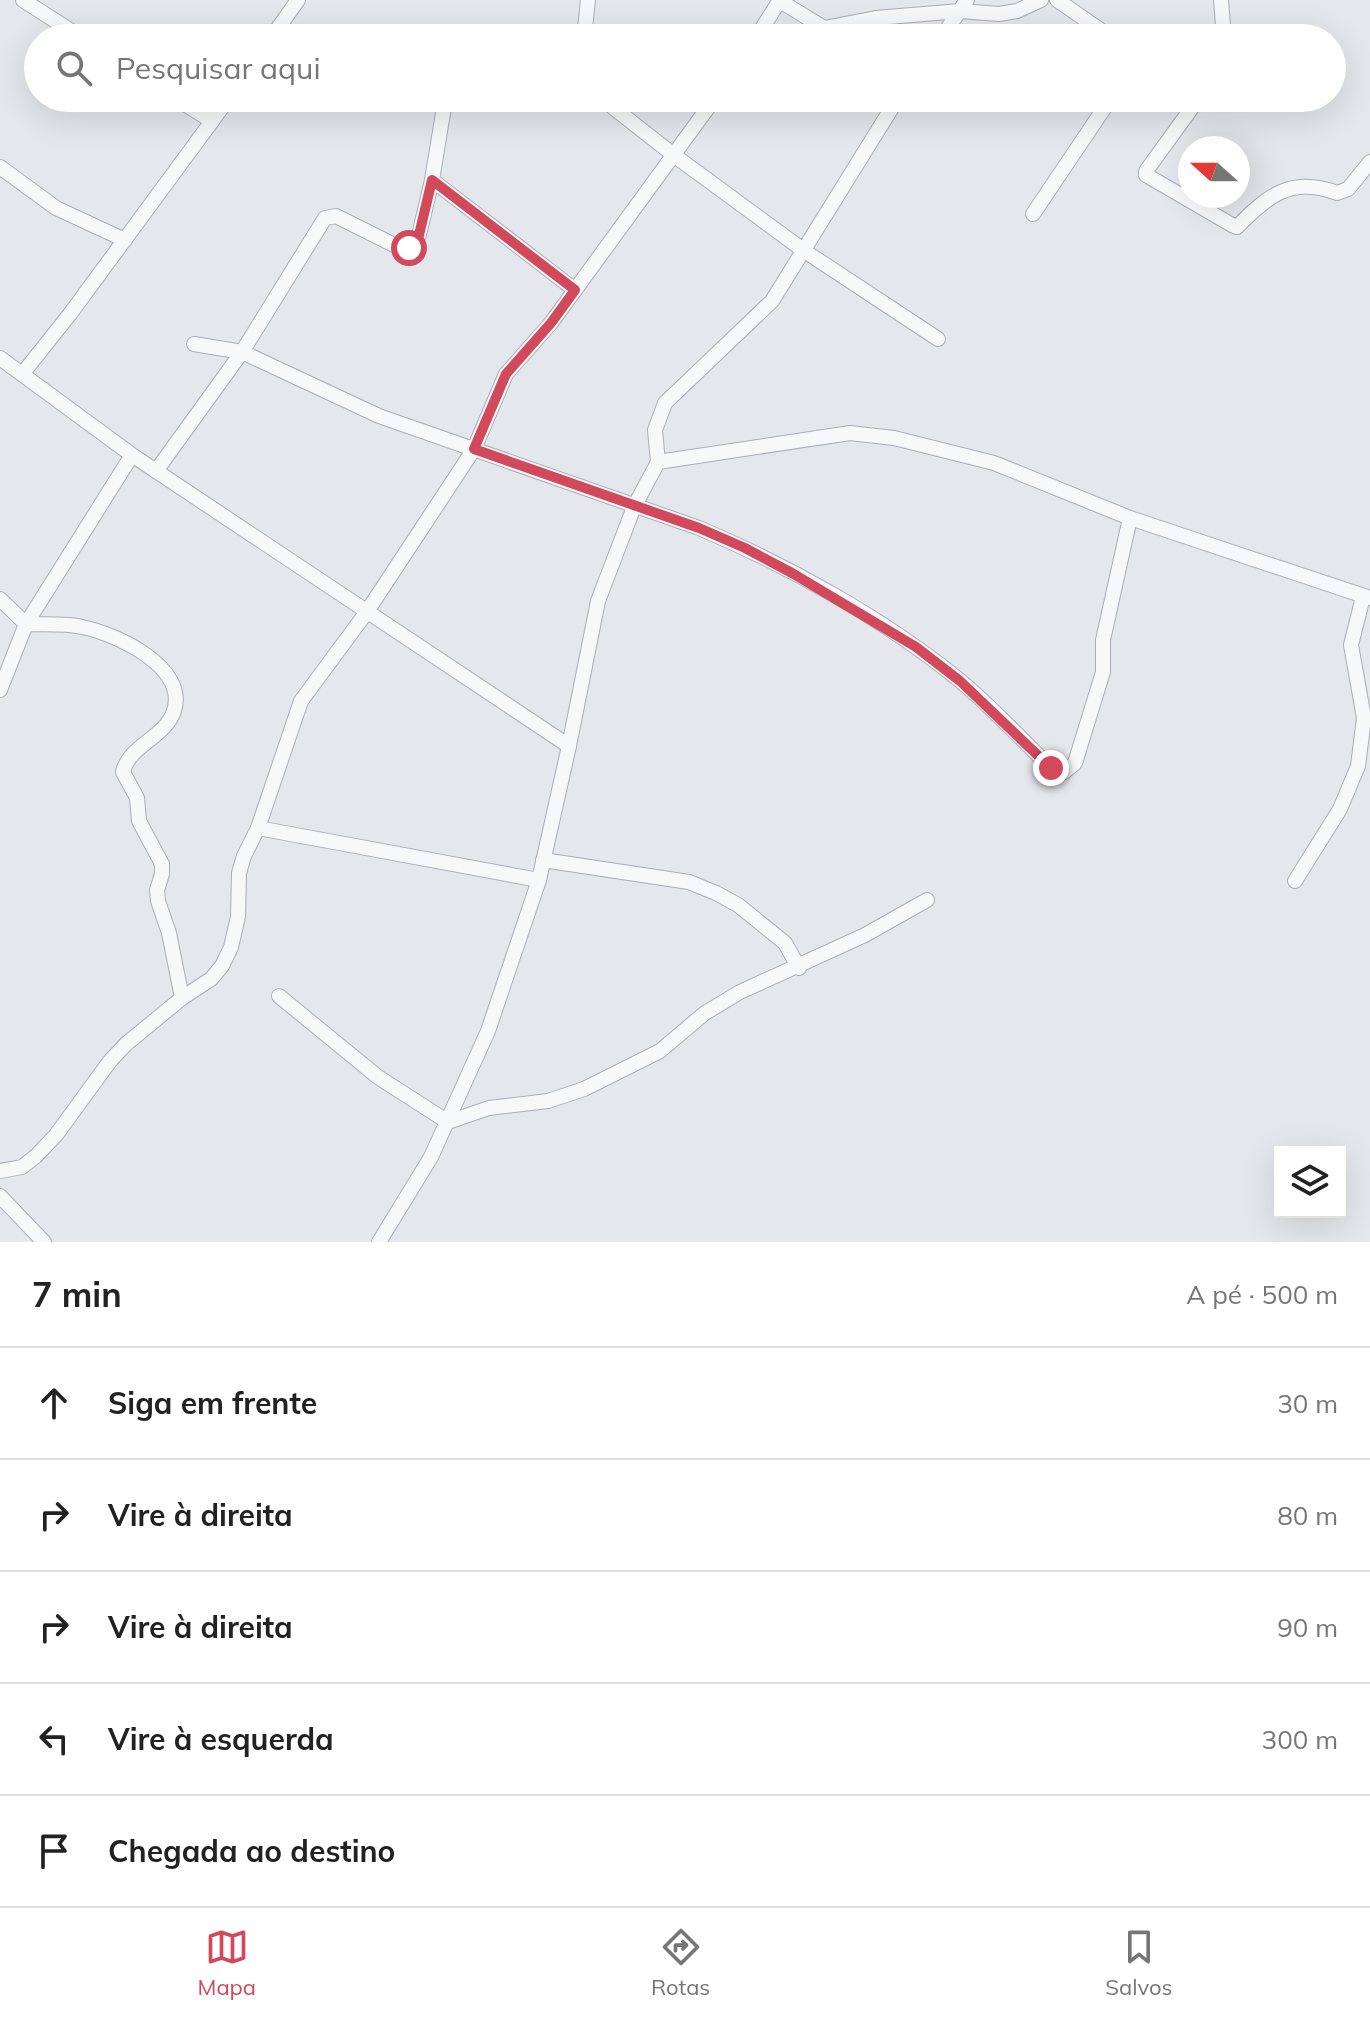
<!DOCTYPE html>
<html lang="pt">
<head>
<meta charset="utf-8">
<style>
	:root { --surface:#fff; --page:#f6f6f6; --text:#222; --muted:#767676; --line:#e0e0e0; --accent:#d1495b }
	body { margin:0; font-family:Mulish,sans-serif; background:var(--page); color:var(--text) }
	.controls { position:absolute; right:24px; bottom:24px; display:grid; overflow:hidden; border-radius:0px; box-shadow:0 8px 32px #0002 }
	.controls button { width:72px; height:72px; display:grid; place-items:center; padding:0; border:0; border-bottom:2px solid var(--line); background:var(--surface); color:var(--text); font:40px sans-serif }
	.compass { position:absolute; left:1178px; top:136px; width:72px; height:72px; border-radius:50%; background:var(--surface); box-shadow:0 8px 32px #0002; rotate:291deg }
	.stop { position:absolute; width:24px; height:24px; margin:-18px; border:6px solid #d1495b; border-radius:50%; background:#fff }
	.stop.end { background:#d1495b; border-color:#fff; box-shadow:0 2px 8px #0008 }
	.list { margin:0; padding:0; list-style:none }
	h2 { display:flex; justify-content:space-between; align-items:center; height:104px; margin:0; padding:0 32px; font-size:34px }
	h2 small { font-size:26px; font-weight:400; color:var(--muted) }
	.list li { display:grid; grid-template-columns:52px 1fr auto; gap:24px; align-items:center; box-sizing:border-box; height:112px; padding:0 32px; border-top:2px solid var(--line) }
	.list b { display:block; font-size:30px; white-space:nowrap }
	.list em { font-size:26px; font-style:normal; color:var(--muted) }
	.icon { flex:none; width:44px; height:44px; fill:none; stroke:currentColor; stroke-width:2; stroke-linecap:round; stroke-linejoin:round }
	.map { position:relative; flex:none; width:1370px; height:1242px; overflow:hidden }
	.search { position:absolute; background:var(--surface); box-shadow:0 8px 32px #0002; left:24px; right:24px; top:24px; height:88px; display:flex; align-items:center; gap:20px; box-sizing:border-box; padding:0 28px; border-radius:44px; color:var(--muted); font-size:30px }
	.sheet { height:664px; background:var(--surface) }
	nav { display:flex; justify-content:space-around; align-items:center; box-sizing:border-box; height:112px; border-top:2px solid var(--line); background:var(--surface); font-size:22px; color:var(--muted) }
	nav a { display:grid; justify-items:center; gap:4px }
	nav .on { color:var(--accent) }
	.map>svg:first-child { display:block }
</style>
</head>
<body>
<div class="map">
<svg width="1370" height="1242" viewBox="0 0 1370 1242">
	<rect width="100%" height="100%" fill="#e4e7ec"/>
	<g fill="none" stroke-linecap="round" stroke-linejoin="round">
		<defs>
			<g id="minor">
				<polyline points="23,0 82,38"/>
				<polyline points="1057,0 1112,38"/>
				<polyline points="1221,0 1224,38"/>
				<polyline points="780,1 824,28 876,18 960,11 999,14 1017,11 1041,0"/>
				<polyline points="876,18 881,38"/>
				<polyline points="271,38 298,0"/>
				<polyline points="584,38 588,0"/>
				<polyline points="756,38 780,0"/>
				<polyline points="941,38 967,0"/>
				<polyline points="175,98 212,121"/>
				<polyline points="325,98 445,101 472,98"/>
				<polyline points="601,98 675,156 803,250 938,339"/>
				<path d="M 1199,98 L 1146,171 L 1146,175 L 1232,225 L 1237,227 C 1268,195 1292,176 1337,193 L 1348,189 L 1370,162"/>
				<polyline points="0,167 56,208 125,240"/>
				<polyline points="432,180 575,290"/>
				<polyline points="1033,214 1111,98"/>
				<path d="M 194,344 L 242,352 L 379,416 L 699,528 C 787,565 884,619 958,679 C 991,706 1021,739 1051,768 L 1064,772 L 1075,763 L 1103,672 L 1103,640 L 1130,518"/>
				<polyline points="0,358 132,455 569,746"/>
				<polyline points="23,373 70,314 229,98"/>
				<polyline points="658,462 655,430 665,403 772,301 898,98"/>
				<polyline points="156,471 242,352 325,218 336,216 402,249 409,248 419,235 432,180 445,101"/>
				<path d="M 0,599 L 26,624 C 44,625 65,623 82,627 C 117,634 188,667 174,711 C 165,738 129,745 123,772 L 137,798 L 139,821 L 162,864 L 162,874 L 157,890 L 158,901 L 169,933 L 182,998"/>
				<polyline points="0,690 26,624 132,455"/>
				<polyline points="258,828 539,880"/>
				<polyline points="543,860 689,882 716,893 738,905 785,943 799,968"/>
				<polyline points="1295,881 1340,809 1358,766 1364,718 1351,645 1363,597"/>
				<polyline points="279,996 378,1077 448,1122 489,1108 548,1101 584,1089 660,1051 705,1013 740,992 865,935 927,900"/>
				<polyline points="0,1171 22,1167 36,1156 56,1135 110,1061 126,1044 182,998 211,979 222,966 231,947 238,917 239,873 244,856 258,828 301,701 366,613 474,449 506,374 551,323 715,98"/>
				<polyline points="0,1196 44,1242"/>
				<polyline points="379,1242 431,1157 488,1031 539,880 569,746 598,601 634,507 658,462 850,433 894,438 994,463 1130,518 1370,598"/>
			</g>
		</defs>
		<use href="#minor" stroke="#a9aeb7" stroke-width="16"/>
		<use href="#minor" stroke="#f7f8fa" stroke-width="14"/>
	</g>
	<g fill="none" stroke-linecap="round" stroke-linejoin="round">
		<polyline stroke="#d1495b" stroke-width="10" points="409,248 419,235 432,180 575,290 551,323 506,374 474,449 699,528 745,548 792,573 916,647 960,681 1051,768"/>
	</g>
</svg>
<div class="controls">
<button><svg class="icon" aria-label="layers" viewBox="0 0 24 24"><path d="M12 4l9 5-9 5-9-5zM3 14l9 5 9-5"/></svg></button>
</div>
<svg class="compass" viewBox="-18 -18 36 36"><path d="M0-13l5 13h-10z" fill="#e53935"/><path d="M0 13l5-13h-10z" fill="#767676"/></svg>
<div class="stop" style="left:409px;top:248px"></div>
<div class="stop end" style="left:1051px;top:768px"></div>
<div class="search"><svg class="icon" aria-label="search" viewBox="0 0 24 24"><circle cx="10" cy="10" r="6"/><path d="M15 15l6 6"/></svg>Pesquisar aqui</div>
</div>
<section class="sheet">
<h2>7 min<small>A pé · 500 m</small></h2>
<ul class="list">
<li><svg class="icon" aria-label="ahead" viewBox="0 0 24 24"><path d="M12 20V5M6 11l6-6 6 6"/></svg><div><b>Siga em frente</b></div><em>30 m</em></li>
<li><svg class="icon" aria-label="right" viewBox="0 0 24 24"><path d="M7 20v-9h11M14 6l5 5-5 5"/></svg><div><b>Vire à direita</b></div><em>80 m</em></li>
<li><svg class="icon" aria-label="right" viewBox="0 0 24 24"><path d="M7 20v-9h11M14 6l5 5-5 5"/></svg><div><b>Vire à direita</b></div><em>90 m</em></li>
<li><svg class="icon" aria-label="left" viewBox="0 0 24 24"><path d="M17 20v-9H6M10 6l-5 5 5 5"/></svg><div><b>Vire à esquerda</b></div><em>300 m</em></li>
<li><svg class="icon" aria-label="arrive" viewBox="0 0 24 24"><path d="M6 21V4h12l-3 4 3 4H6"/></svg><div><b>Chegada ao destino</b></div></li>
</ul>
</section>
<nav>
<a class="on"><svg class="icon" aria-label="map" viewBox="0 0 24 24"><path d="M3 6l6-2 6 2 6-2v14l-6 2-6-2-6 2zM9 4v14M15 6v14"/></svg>Mapa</a>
<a><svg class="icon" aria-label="directions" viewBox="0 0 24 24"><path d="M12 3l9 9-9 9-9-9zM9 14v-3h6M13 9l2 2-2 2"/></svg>Rotas</a>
<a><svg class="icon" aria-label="saved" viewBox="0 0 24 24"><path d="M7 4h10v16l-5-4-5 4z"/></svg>Salvos</a>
</nav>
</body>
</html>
